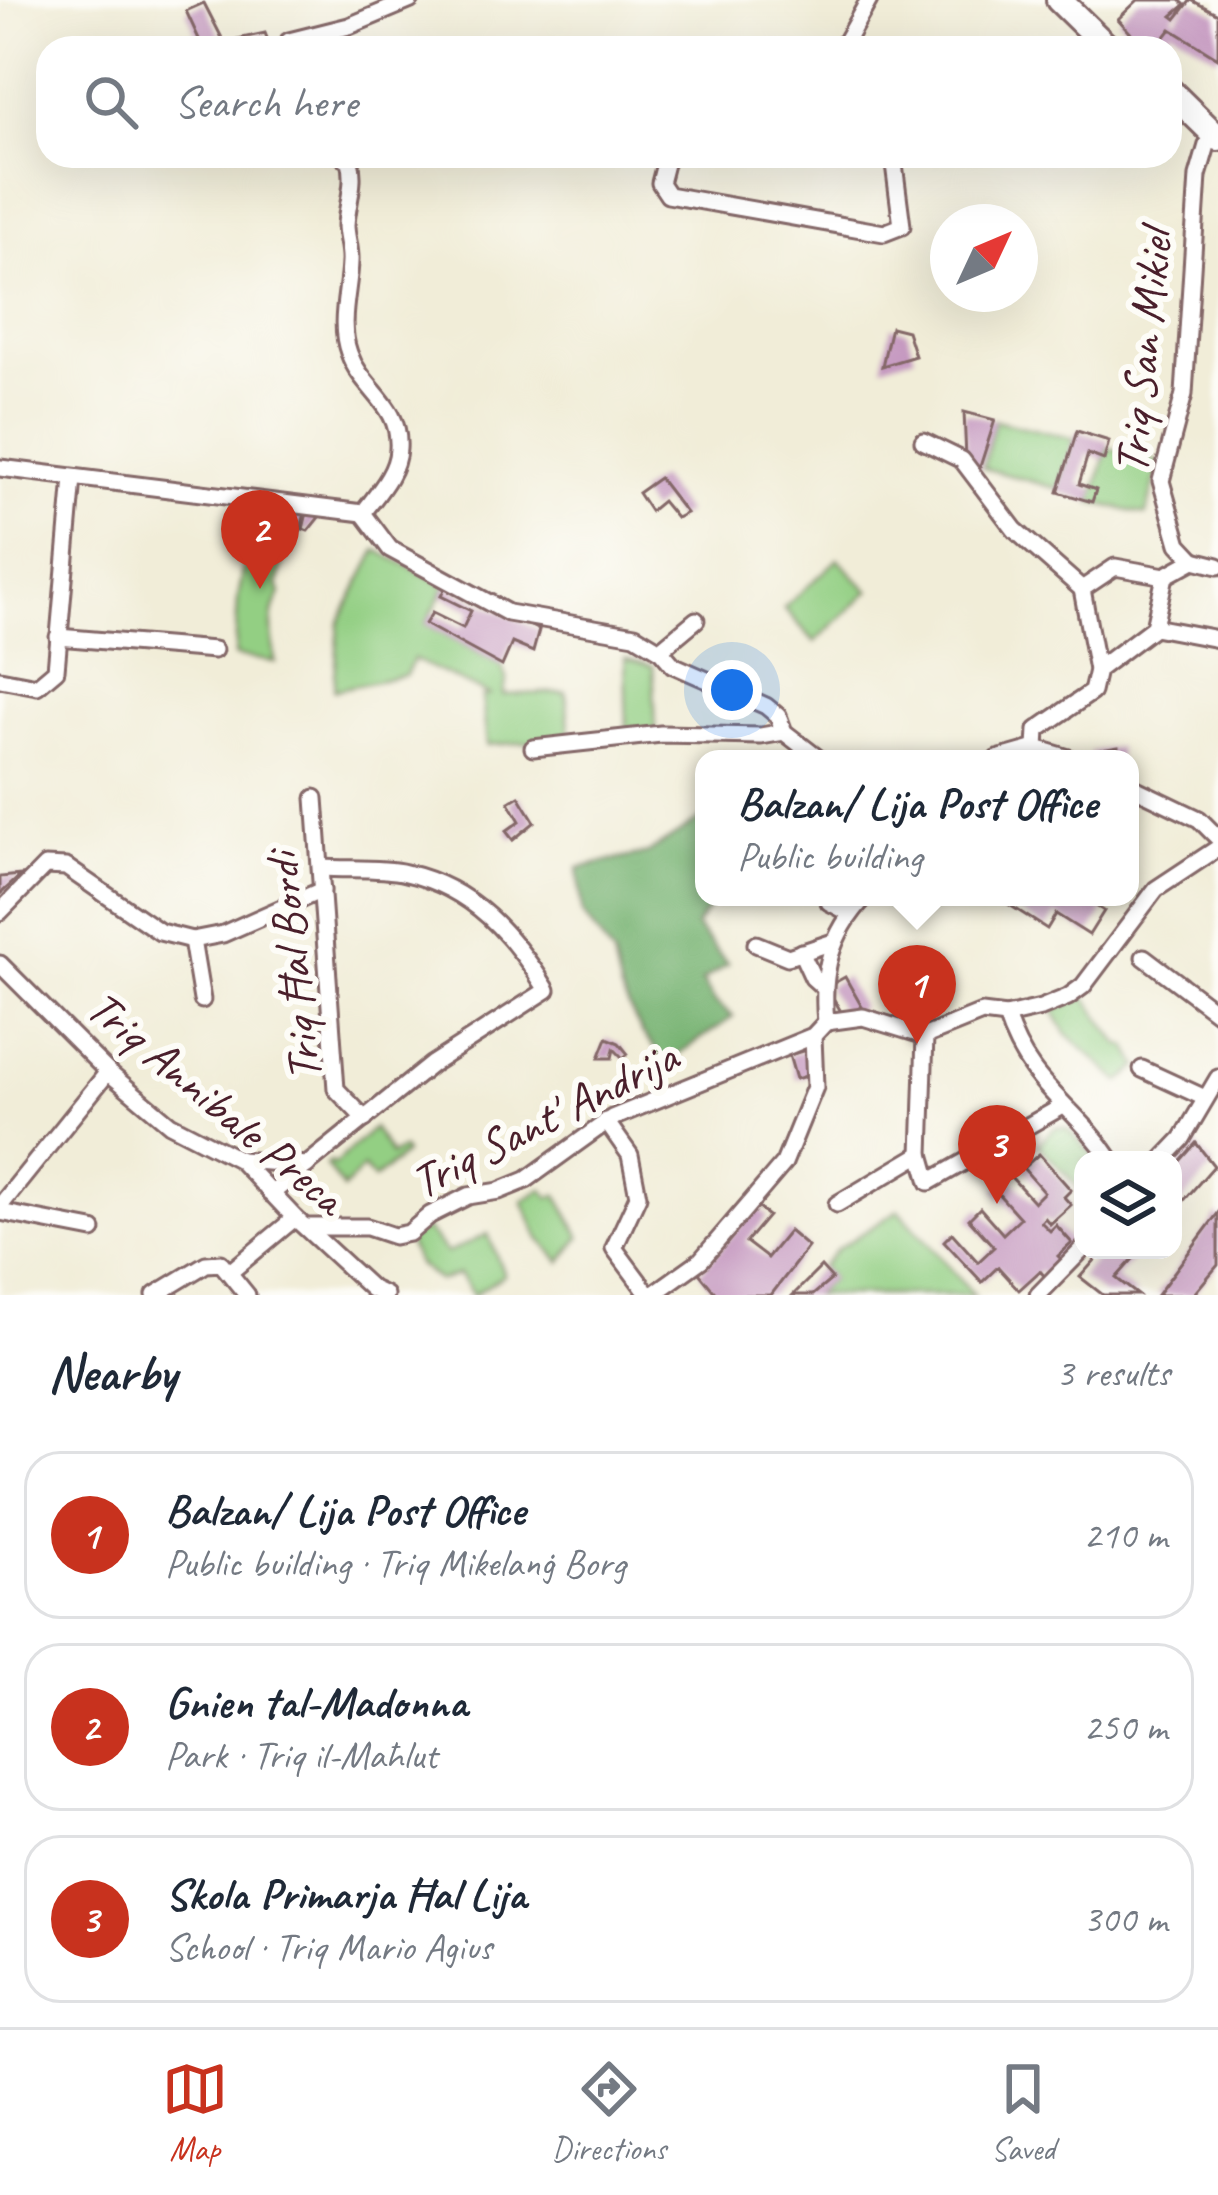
<!DOCTYPE html>
<html lang="en">
<head>
<meta charset="utf-8">
<style>
	:root { --surface:#fff; --page:#f2f2f3; --text:#1f2937; --muted:#747a83; --line:#e0e1e3; --accent:#c8321e }
	body { margin:0; font-family:Caveat,sans-serif; background:var(--page); color:var(--text) }
	.controls { position:absolute; right:36px; bottom:36px; display:grid; overflow:hidden; border-radius:24px; box-shadow:0 12px 48px #0002 }
	.controls button { width:108px; height:108px; display:grid; place-items:center; padding:0; border:0; border-bottom:3px solid var(--line); background:var(--surface); color:var(--text); font:60px sans-serif }
	.compass { position:absolute; left:930px; top:204px; width:108px; height:108px; border-radius:50%; background:var(--surface); box-shadow:0 12px 48px #0002; rotate:46deg }
	.you { position:absolute; left:732px; top:690px; width:42px; height:42px; margin:-30px; border:9px solid #fff; border-radius:50%; background:#1a73e8; box-shadow:0 0 0 18px #1a73e833 }
	.badge { display:grid; place-items:center; width:78px; height:78px; border-radius:50%; background:var(--accent); color:#fff; font-size:39px; font-weight:700 }
	.pin { position:absolute; translate:-50% -99px; filter:drop-shadow(0 3px 6px #0008) }
	.pin::after { content:''; position:absolute; top:63px; width:42px; height:36px; background:inherit; clip-path:polygon(0 0,100% 0,50% 100%) }
	.popup { position:absolute; left:695px; top:750px; width:444px; height:156px; box-sizing:border-box; display:grid; place-content:center; border-radius:24px; background:var(--surface); filter:drop-shadow(0 3px 9px #0005); font-size:39px; white-space:nowrap; color:var(--muted) }
	.popup b { font-size:45px; color:var(--text) }
	.popup::after { content:''; position:absolute; left:50%; top:100%; margin-left:-24px; border:24px solid transparent; border-top-color:var(--surface) }
	.list { margin:0; padding:0; list-style:none }
	h2 { display:flex; justify-content:space-between; align-items:center; height:156px; margin:0; padding:0 48px; font-size:51px }
	h2 small { font-size:39px; font-weight:400; color:var(--muted) }
	.list li { display:grid; grid-template-columns:78px 1fr auto; gap:36px; align-items:center; box-sizing:border-box; height:168px; margin:0 24px 24px; padding:0 24px; border:3px solid var(--line); border-radius:36px }
	.list b { display:block; font-size:45px; white-space:nowrap }
	.list p { margin:0; font-size:39px; white-space:nowrap; color:var(--muted) }
	.list em { font-size:39px; font-style:normal; color:var(--muted) }
	.icon { flex:none; width:66px; height:66px; fill:none; stroke:currentColor; stroke-width:2; stroke-linecap:round; stroke-linejoin:round }
	.map { position:relative; flex:none; width:1218px; height:1295px; overflow:hidden }
	.search { position:absolute; background:var(--surface); box-shadow:0 12px 48px #0002; left:36px; right:36px; top:36px; height:132px; display:flex; align-items:center; gap:30px; box-sizing:border-box; padding:0 42px; border-radius:36px; color:var(--muted); font-size:45px }
	.sheet { height:732px; background:var(--surface) }
	nav { display:flex; justify-content:space-around; align-items:center; box-sizing:border-box; height:168px; border-top:3px solid var(--line); background:var(--surface); font-size:33px; color:var(--muted) }
	nav a { display:grid; justify-items:center; gap:6px }
	nav .on { color:var(--accent) }
	.map>svg:first-child { display:block }
</style>
</head>
<body>
<div class="map">
<svg width="1218" height="1295" viewBox="0 0 1218 1295">
	<rect width="100%" height="100%" fill="#fdfcf7"/>
	<filter id="ink" filterUnits="userSpaceOnUse"><feTurbulence type="fractalNoise" baseFrequency=".00833" numOctaves="2"/><feDisplacementMap in="SourceGraphic" scale="24" xChannelSelector="R" yChannelSelector="G"/><feConvolveMatrix kernelMatrix="1 2 1 2 8 2 1 2 1" color-interpolation-filters="sRGB"/></filter>
	<filter id="wash" filterUnits="userSpaceOnUse"><feTurbulence type="fractalNoise" baseFrequency=".004" numOctaves="4" result="noise"/><feDisplacementMap in="SourceGraphic" scale="48" xChannelSelector="R" yChannelSelector="G"/><feGaussianBlur stdDeviation="2.7" result="paint"/><feColorMatrix in="noise" values="0 0 0 0 0 0 0 0 0 0 0 0 0 0 0 0 0 1.4 0 .05"/><feComposite in="paint" operator="in"/></filter>
	<g filter="url(#wash)">
		<rect width="100%" height="100%" fill="#f1edd8"/>
		<g fill="#93cf83" stroke="#6e7757" stroke-width="3">
			<polygon points="995,420 1075,439 1059,489 983,468"/>
			<polygon points="1108,448 1160,462 1146,515 1092,502"/>
			<path d="M 255,512 L 272,515 L 265,551 L 284,555 L 278,585 L 281,593 C 267,617 273,636 275,662 L 235,656 L 238,598 Z"/>
			<polygon points="377,550 446,586 426,624 502,666 507,679 503,695 566,692 570,740 487,745 482,697 489,695 413,659 406,675 334,690 339,623"/>
			<polygon points="838,559 869,591 815,642 784,608"/>
			<polygon points="625,658 653,666 656,730 627,734"/>
			<polygon points="1086,997 1119,1044 1128,1047 1139,1067 1120,1082 1066,1033 1053,1010"/>
			<polygon points="1056,1127 1068,1129 1097,1160 1083,1160 1083,1193 1038,1144"/>
			<polygon points="373,1128 391,1155 402,1149 405,1154 374,1179 363,1168 343,1189 326,1165 330,1162 334,1165"/>
			<polygon points="543,1189 550,1198 557,1195 581,1237 561,1262 540,1239 523,1201"/>
			<polygon points="899,1210 974,1295 814,1295 831,1279 821,1267 837,1249"/>
			<polygon points="426,1229 447,1253 488,1234 504,1275 473,1295 459,1274 439,1281 417,1264 407,1239"/>
		</g>
		<polygon fill="#76b271" stroke="#60684e" stroke-width="3" points="704,817 704,897 717,897 695,926 728,964 702,981 715,1002 733,1017 667,1062 642,1033 621,992 613,957 582,913 578,868 648,853"/>
		<g id="blocks">
			<g fill="#c598c0">
				<polygon points="1138,0 1180,0 1185,5 1172,16 1176,19 1191,0 1218,14 1218,58 1171,29 1156,48 1144,48 1118,19"/>
				<polygon points="204,3 224,42 265,33 269,43 253,48 185,48 199,39 186,11"/>
				<polygon points="891,327 907,331 915,356 882,366"/>
				<polygon points="964,412 995,420 978,473 966,458"/>
				<polygon points="1077,431 1109,441 1104,460 1088,454 1079,484 1096,490 1092,502 1058,492"/>
				<polygon points="659,478 686,513 676,518 662,501 650,511 638,493"/>
				<polygon points="274,508 305,513 299,535 292,533 291,538 268,533"/>
				<polygon points="307,513 320,516 308,531 303,529"/>
				<polygon points="446,586 539,630 533,652 512,643 502,666 425,624 432,613 463,628 471,611 441,596"/>
				<polygon points="1118,747 1118,759 1090,759 1090,752"/>
				<polygon points="519,796 535,822 513,840 506,831 520,821 509,802"/>
				<polygon points="21,875 0,894 0,877"/>
				<polygon points="997,897 1081,897 1104,911 1089,935 1056,914 1047,929"/>
				<polygon points="845,977 862,1007 844,1017 827,987"/>
				<polygon points="607,1038 619,1043 628,1054 623,1058 614,1049 612,1058 599,1058"/>
				<polygon points="806,1050 813,1074 796,1079 789,1055"/>
				<polygon points="1196,1143 1214,1166 1173,1213 1173,1169"/>
				<polygon points="1039,1154 1071,1190 1064,1197 1071,1205 1050,1224 1045,1218 1041,1222 1050,1231 1056,1225 1072,1243 1058,1256 1064,1262 1046,1278 1040,1271 1019,1290 998,1267 982,1282 944,1241 952,1233 978,1262 994,1247 969,1219 980,1208 1003,1234 1020,1218 995,1190 1010,1176 1034,1202 1044,1192 1023,1168"/>
				<polygon points="757,1207 768,1216 746,1242 767,1258 789,1231 808,1247 771,1295 717,1295 699,1273"/>
				<polygon points="1218,1213 1218,1265 1193,1295 1157,1295"/>
				<polygon points="1104,1250 1141,1250 1116,1278 1138,1295 1103,1295 1080,1277"/>
				<polygon points="821,1267 832,1279 813,1295 793,1295"/>
			</g>
		</g>
	</g>
	<g filter="url(#ink)">
		<use href="#blocks" fill-opacity="0" stroke="#846768" stroke-width="3"/>
		<g fill="none" stroke-linecap="round" stroke-linejoin="round">
			<defs>
				<g id="minor">
					<polyline points="292,48 289,41 349,26 411,0"/>
					<polyline points="842,48 869,0"/>
					<path d="M 342,156 L 350,161 C 356,183 347,203 346,225 C 346,237 351,249 350,262 C 349,292 338,323 349,353 C 362,391 401,403 398,449 C 397,473 377,494 363,513"/>
					<polyline points="667,156 660,183 668,195 884,233 902,226 893,156"/>
					<polyline points="923,441 962,460 1015,530 1082,589"/>
					<polyline points="0,468 363,513"/>
					<polyline points="363,513 390,549 508,613 635,635 660,650 673,665 766,706 778,716 784,732 819,759"/>
					<polyline points="1194,560 1179,544 1161,481 1184,394 1198,176 1207,145"/>
					<polyline points="1194,560 1218,566"/>
					<polyline points="1154,627 1218,639"/>
					<polyline points="58,637 214,650"/>
					<polyline points="660,650 696,620"/>
					<polyline points="1097,670 1154,627 1165,576"/>
					<polyline points="0,679 37,686 56,670 73,478"/>
					<polyline points="533,748 661,734 761,736 784,732"/>
					<polyline points="1036,748 1037,730 1092,692 1097,670 1082,589 1115,567 1165,576 1194,560"/>
					<polyline points="997,759 1036,748 1072,759"/>
					<polyline points="1130,786 1199,819 1218,838"/>
					<polyline points="315,798 336,1089 365,1119"/>
					<polyline points="829,902 850,913"/>
					<polyline points="0,912 45,866 66,867 160,932 192,940 223,934 322,890"/>
					<polyline points="192,940 202,1000"/>
					<polyline points="756,944 788,957 833,942"/>
					<polyline points="801,952 813,978 822,986"/>
					<polyline points="1144,957 1218,1013"/>
					<polyline points="0,964 108,1072 170,1124 240,1160 295,1218 372,1289 385,1295"/>
					<path d="M 1006,1016 C 1030,1089 1073,1102 1111,1160"/>
					<polyline points="826,1022 863,1017 925,1036 982,1013 1006,1016 1041,1008 1068,997 1083,986 1156,889 1218,848"/>
					<path d="M 826,1022 C 821,973 830,934 865,897"/>
					<polyline points="925,1036 921,1154 929,1182 1063,1106"/>
					<polyline points="1142,1069 1205,1098"/>
					<polyline points="606,1121 630,1155 638,1196 614,1248 649,1295"/>
					<polyline points="240,1160 307,1165"/>
					<polyline points="1162,1160 1182,1139 1218,1078"/>
					<path d="M 271,1194 L 432,1064 L 547,990 C 513,935 473,888 406,873 C 380,867 348,870 321,868"/>
					<polyline points="837,1204 921,1154"/>
					<polyline points="0,1206 108,1072"/>
					<polyline points="0,1212 93,1230"/>
					<polyline points="306,1227 367,1227 394,1236 409,1233 430,1215 468,1196 499,1191 526,1180 612,1118 813,1036 826,1022"/>
					<polyline points="230,1272 295,1218"/>
					<polyline points="155,1295 206,1264 221,1263 247,1295"/>
					<polyline points="652,1295 701,1260 784,1163 815,1087 813,1036"/>
					<polyline points="1038,1295 1083,1249"/>
				</g>
				<g id="highway">
					<polyline points="1059,0 1108,48"/>
					<polyline points="1170,91 1218,138"/>
				</g>
			</defs>
			<use href="#minor" stroke="#846768" stroke-width="21"/>
			<use href="#highway" stroke="#846768" stroke-width="30"/>
			<use href="#minor" stroke="#fff" stroke-width="15"/>
			<use href="#highway" stroke="#fff" stroke-width="24"/>
		</g>
	</g>
	<g text-anchor="middle" dominant-baseline="central" stroke-width="12" stroke-linejoin="round" paint-order="stroke">
		<g font-size="48" fill="#4a1f2b" stroke="#fdfcf7">
			<text transform="translate(1143 352) rotate(-84)">Triq San Mikiel</text>
			<text transform="translate(293 967) rotate(-96)">Triq Ħal Bordi</text>
			<text transform="translate(216 1102) rotate(40)">Triq Annibale Preca</text>
			<text transform="translate(544 1119) rotate(-27)">Triq Sant' Andrija</text>
		</g>
	</g>
</svg>
<div class="controls">
<button><svg class="icon" aria-label="layers" viewBox="0 0 24 24"><path d="M12 4l9 5-9 5-9-5zM3 14l9 5 9-5"/></svg></button>
</div>
<svg class="compass" viewBox="-18 -18 36 36"><path d="M0-13l5 13h-10z" fill="#e53935"/><path d="M0 13l5-13h-10z" fill="#747a83"/></svg>
<div class="you"></div>
<div class="pin badge" style="left:917px;top:1044px">1</div>
<div class="popup"><b>Balzan/ Lija Post Office</b>Public building</div>
<div class="pin badge" style="left:260px;top:589px">2</div>
<div class="pin badge" style="left:997px;top:1204px">3</div>
<div class="search"><svg class="icon" aria-label="search" viewBox="0 0 24 24"><circle cx="10" cy="10" r="6"/><path d="M15 15l6 6"/></svg>Search here</div>
</div>
<section class="sheet">
<h2>Nearby<small>3 results</small></h2>
<ul class="list">
<li><span class="badge">1</span><div><b>Balzan/ Lija Post Office</b><p>Public building · Triq Mikelanġ Borg</p></div><em>210 m</em></li>
<li><span class="badge">2</span><div><b>Gnien tal-Madonna</b><p>Park · Triq il-Maħlut</p></div><em>250 m</em></li>
<li><span class="badge">3</span><div><b>Skola Primarja Ħal Lija</b><p>School · Triq Mario Agius</p></div><em>300 m</em></li>
</ul>
</section>
<nav>
<a class="on"><svg class="icon" aria-label="map" viewBox="0 0 24 24"><path d="M3 6l6-2 6 2 6-2v14l-6 2-6-2-6 2zM9 4v14M15 6v14"/></svg>Map</a>
<a><svg class="icon" aria-label="directions" viewBox="0 0 24 24"><path d="M12 3l9 9-9 9-9-9zM9 14v-3h6M13 9l2 2-2 2"/></svg>Directions</a>
<a><svg class="icon" aria-label="saved" viewBox="0 0 24 24"><path d="M7 4h10v16l-5-4-5 4z"/></svg>Saved</a>
</nav>
</body>
</html>
